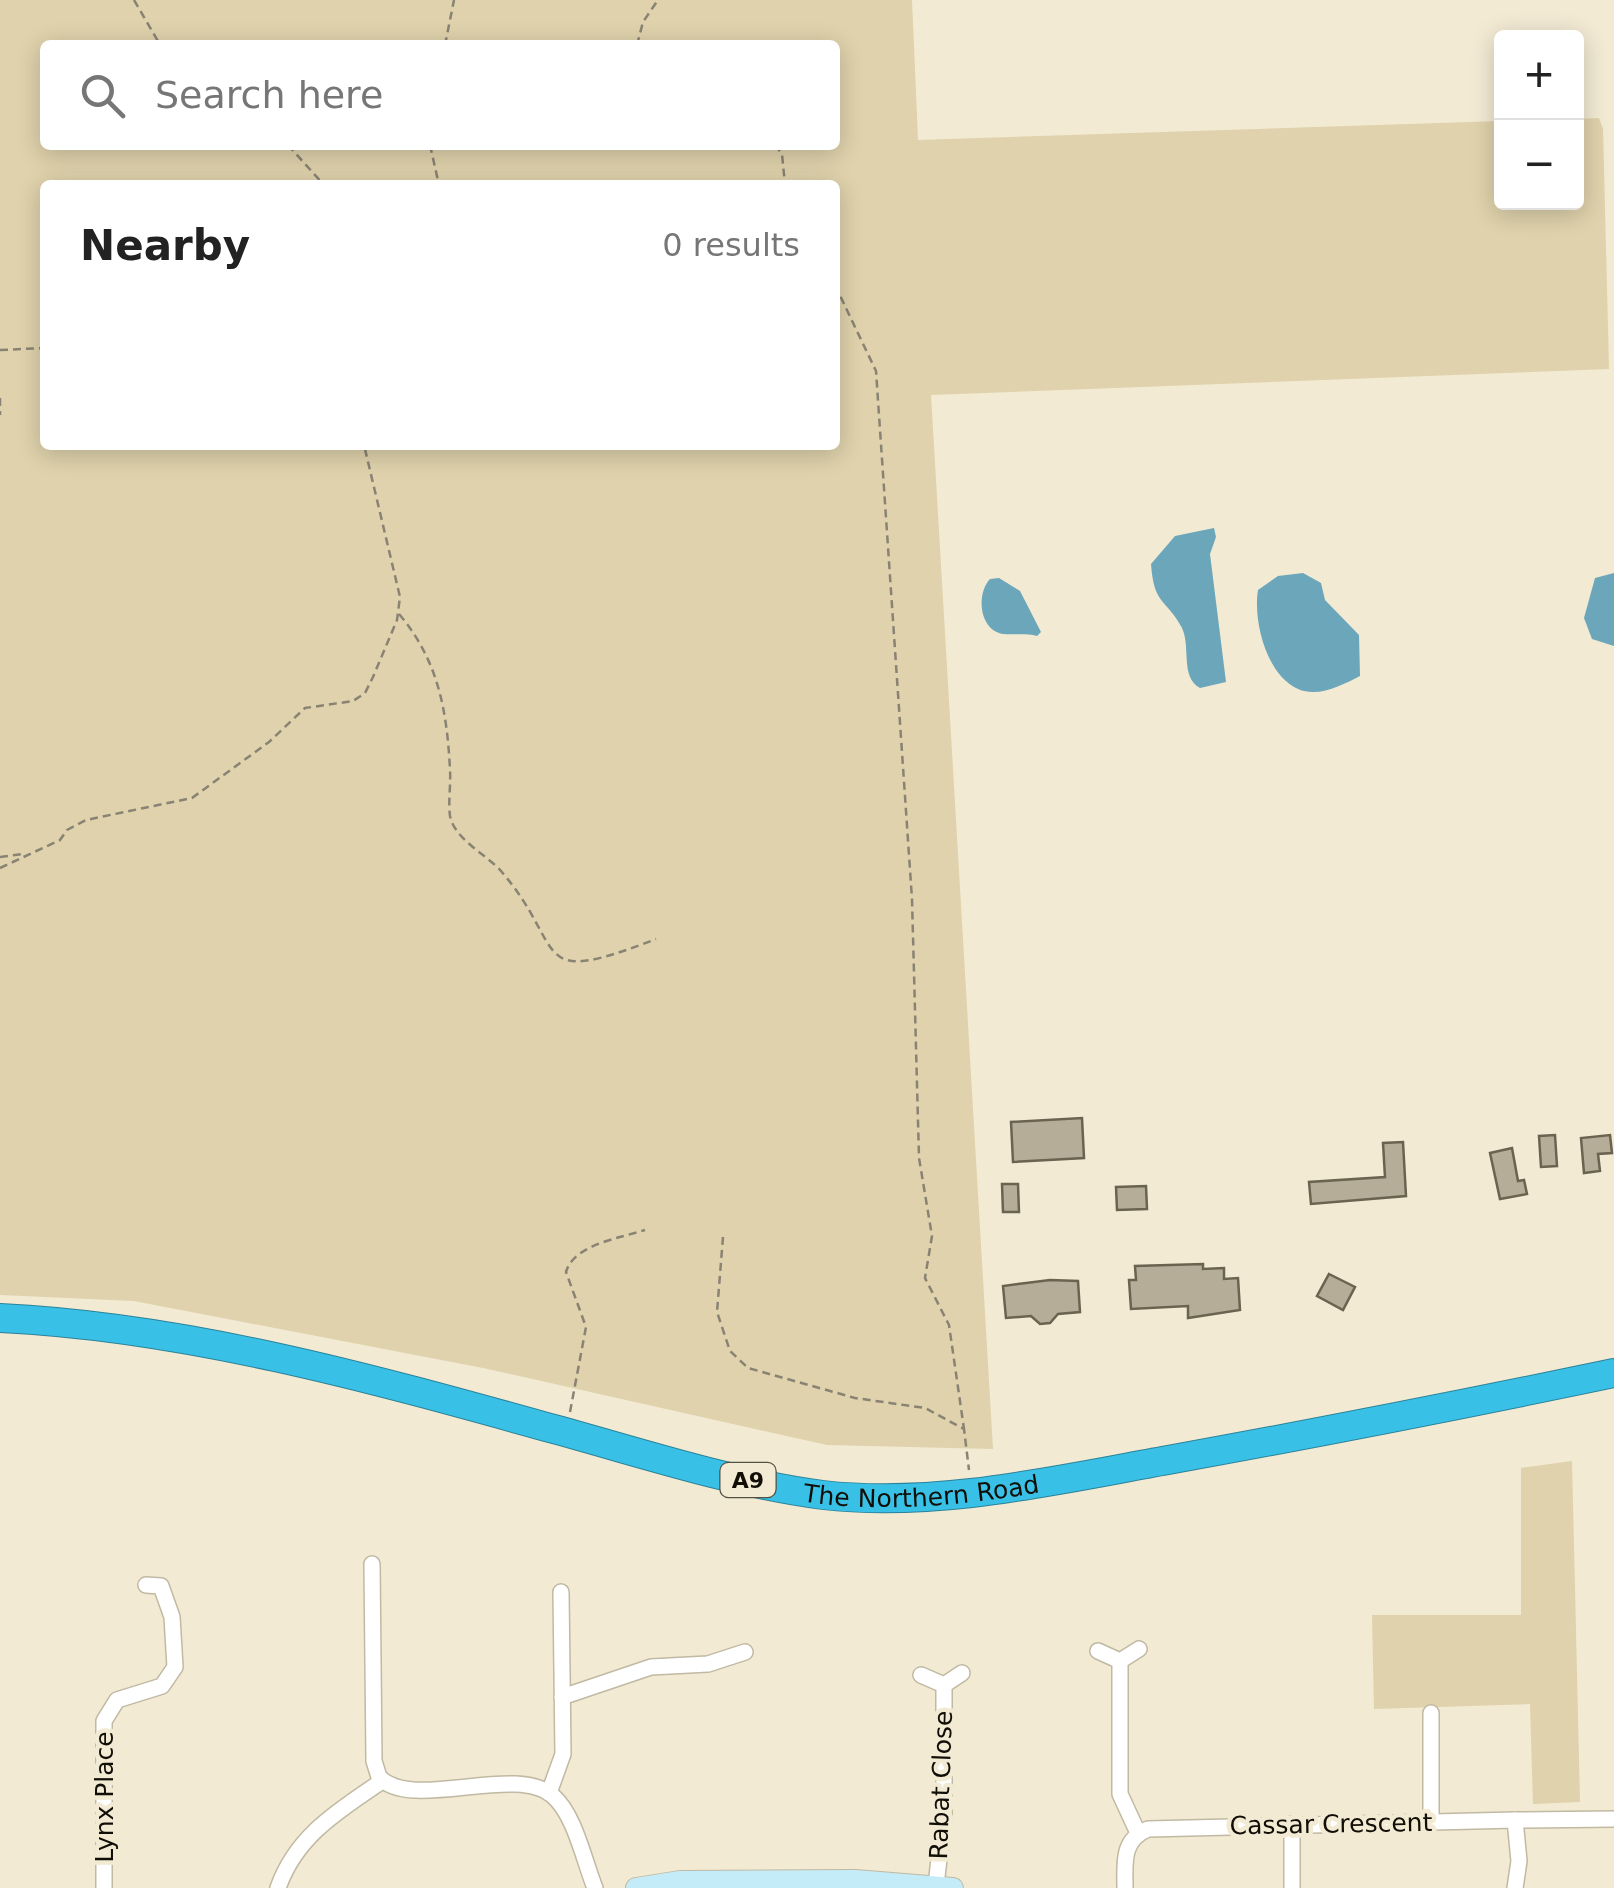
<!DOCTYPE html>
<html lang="en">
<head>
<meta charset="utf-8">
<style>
	:root { --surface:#fff; --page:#f2f2f2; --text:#222; --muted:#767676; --line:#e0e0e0 }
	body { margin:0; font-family:"DejaVu Sans",sans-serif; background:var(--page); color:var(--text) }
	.controls { position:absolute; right:30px; top:30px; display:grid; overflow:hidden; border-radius:10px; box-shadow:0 5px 25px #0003 }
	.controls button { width:90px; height:90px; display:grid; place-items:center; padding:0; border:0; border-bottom:2px solid var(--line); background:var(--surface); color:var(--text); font:50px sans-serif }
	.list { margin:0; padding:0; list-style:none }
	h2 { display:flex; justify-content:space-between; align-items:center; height:130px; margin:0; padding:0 40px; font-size:42px }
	h2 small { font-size:32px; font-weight:400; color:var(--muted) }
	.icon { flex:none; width:55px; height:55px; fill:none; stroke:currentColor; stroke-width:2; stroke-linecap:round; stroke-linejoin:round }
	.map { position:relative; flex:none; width:1614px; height:1888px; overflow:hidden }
	.search { position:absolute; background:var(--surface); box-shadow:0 5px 25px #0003; left:40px; top:40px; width:800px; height:110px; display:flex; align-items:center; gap:25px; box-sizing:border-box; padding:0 35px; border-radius:10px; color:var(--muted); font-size:38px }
	.panel { position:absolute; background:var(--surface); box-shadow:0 5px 25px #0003; left:40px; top:180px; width:800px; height:270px; border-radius:10px }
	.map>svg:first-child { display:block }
</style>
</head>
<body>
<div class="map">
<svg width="1614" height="1888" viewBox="0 0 1614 1888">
	<rect width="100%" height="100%" fill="#f2ead3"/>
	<g fill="#dfd2ac" fill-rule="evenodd">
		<path d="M 0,0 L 912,0 L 918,140 L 1501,121 L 1502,202 L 1576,202 L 1577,119 L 1599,118 L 1603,129 L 1609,369 L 931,395 L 993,1449 L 827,1445 L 483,1368 L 134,1301 L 0,1295 ZM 835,45 L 835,145 L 45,145 L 45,45 ZM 835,185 L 835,445 L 45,445 L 45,185 Z"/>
		<polygon points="1572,1461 1580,1802 1533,1804 1530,1704 1374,1709 1372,1615 1521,1615 1521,1468"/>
	</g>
	<g fill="#6ca6ba">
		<path d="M 1214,528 L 1216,537 L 1210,554 L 1226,682 L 1200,688 C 1180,677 1191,647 1182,628 C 1166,598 1154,606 1151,564 L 1175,536 Z"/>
		<path d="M 1303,573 L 1321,583 L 1325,600 L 1359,635 L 1360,676 C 1342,685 1319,698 1298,689 C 1266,675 1253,620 1258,590 L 1278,576 Z"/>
		<polygon points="1614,573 1614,646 1592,639 1584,618 1595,578"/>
		<path d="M 999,578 L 1020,591 L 1041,632 L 1037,636 C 1026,633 1015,635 1003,634 C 979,630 976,594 990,579 Z"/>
	</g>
	<g fill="#b5ad98" stroke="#6a6350" stroke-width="2.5">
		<polygon points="1082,1118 1084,1158 1013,1162 1011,1122"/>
		<polygon points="1555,1135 1557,1166 1541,1167 1539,1136"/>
		<polygon points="1610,1135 1612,1153 1598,1154 1600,1171 1584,1173 1581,1138"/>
		<polygon points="1403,1142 1406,1196 1311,1204 1309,1182 1385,1177 1383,1143"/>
		<polygon points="1512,1148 1518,1181 1524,1180 1527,1194 1500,1199 1490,1153"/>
		<polygon points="1002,1184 1018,1184 1019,1212 1003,1212"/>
		<polygon points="1146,1186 1147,1209 1117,1210 1116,1187"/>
		<polygon points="1203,1264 1203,1269 1224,1268 1224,1279 1238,1278 1240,1310 1188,1318 1188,1306 1131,1309 1129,1280 1136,1280 1135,1266"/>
		<polygon points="1329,1274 1355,1287 1343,1310 1317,1296"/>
		<polygon points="1050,1280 1078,1281 1080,1312 1058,1314 1050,1323 1040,1324 1031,1316 1006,1318 1003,1286"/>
	</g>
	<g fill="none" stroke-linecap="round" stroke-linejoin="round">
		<defs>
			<g id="street">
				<path d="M 372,1564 L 374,1761 L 379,1777 C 412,1812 516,1763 553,1796 C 575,1815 584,1861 595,1888"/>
				<polyline points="1098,1651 1120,1661 1139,1649"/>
				<polyline points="1120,1661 1120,1794 1138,1833"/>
				<polyline points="921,1675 944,1685 962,1673"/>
				<polyline points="562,1697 651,1667 708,1664 745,1652"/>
				<polyline points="1431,1713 1431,1822"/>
				<polyline points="549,1793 563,1754 561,1592"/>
				<polyline points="1515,1820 1614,1819"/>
				<polyline points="1292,1824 1292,1888"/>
				<polyline points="936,1885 944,1816 944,1685"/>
				<polyline points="104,1888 104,1721 117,1700 162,1686 175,1667 172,1617 161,1586 146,1585"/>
				<path d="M 278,1888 C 296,1836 338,1811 382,1781"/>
				<path d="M 1125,1888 C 1125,1864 1121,1840 1148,1829 L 1515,1820 L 1519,1861 L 1515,1888"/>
			</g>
			<polyline id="secondary" points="636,1888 680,1881 855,1880 953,1888"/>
			<g id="highway">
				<path id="s1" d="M 0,1318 C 187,1327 370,1378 550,1428 C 639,1452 731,1483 823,1495 C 937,1508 1056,1480 1168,1460 C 1317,1433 1465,1404 1614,1373"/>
			</g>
		</defs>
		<use href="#street" stroke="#c0b9a3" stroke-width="18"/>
		<use href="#secondary" stroke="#c0b9a3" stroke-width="22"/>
		<use href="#highway" stroke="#2b8299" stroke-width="30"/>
		<g stroke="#898374" stroke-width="2.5" stroke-dasharray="8 5" stroke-linecap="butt">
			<polyline points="134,0 159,43 170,45"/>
			<polyline points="445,45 454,0"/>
			<polyline points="637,45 643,22 658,0"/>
			<polyline points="288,145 324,185"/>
			<polyline points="430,145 439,185"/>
			<polyline points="775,145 782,154 785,185"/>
			<polyline points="835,285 876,371 912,899 919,1158 932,1236 925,1278 949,1325 964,1429"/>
			<polyline points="0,350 45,348"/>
			<polyline points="0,398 0,415"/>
			<path d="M 399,614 C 438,660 447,710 450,770 C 451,784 448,802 450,816 C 455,840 486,854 501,871 C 569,950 527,989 656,939"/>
			<polyline points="0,857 23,854"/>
			<polyline points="0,868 60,840 67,830 86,820 192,798 269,742 305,708 353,701 365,693 373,677 397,620 400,597 364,445"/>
			<polyline points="723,1237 717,1312 730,1351 748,1368 855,1398 925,1408 964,1429 969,1470"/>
			<path d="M 570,1412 L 586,1327 L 566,1272 C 574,1244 621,1238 645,1230"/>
		</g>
		<use href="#street" stroke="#fff" stroke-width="15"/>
		<use href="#secondary" stroke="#c4ecf8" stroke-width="20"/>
		<use href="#highway" stroke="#39c0e7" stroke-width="28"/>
	</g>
	<g text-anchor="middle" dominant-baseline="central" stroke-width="9" stroke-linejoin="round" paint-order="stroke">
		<rect fill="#f2ead3" stroke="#545044" stroke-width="2.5" x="720.5" y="1463" width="55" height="34" rx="8"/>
		<g font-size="22" font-weight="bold" fill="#110e07">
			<text x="748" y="1480">A9</text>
		</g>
		<g font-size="25" fill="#110e07" stroke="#f2ead3">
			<text stroke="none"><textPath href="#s1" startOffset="942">The Northern Road</textPath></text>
			<text transform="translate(941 1785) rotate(-88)">Rabat Close</text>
			<text transform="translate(104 1797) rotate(-90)">Lynx Place</text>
			<text transform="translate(1331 1824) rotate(-1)">Cassar Crescent</text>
		</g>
	</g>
</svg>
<div class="controls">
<button>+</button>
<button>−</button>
</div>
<div class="search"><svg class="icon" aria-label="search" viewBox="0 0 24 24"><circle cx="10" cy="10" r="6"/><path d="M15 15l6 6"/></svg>Search here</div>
<section class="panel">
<h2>Nearby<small>0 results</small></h2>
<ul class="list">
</ul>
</section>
</div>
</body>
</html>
